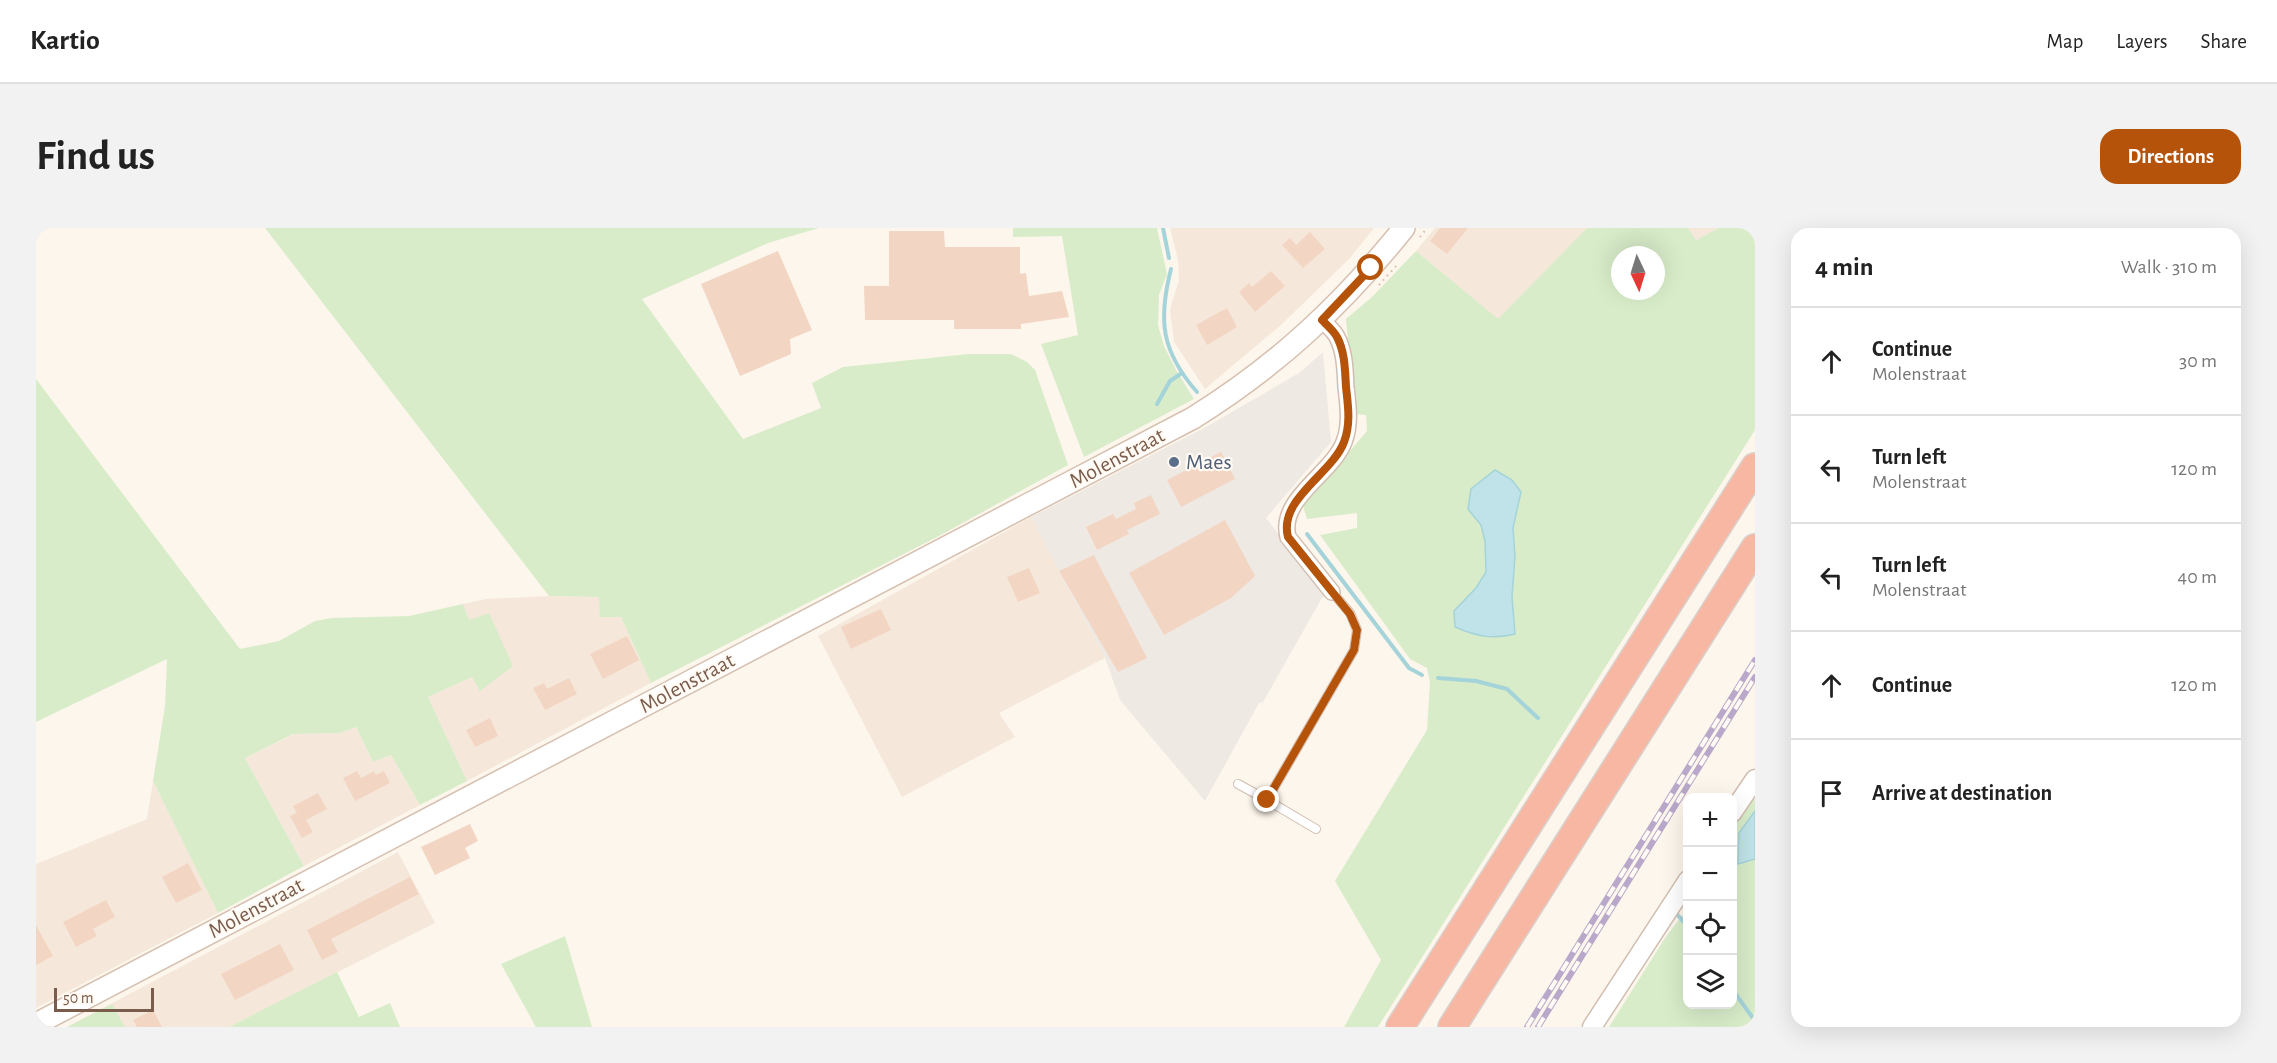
<!DOCTYPE html>
<html lang="en">
<head>
<meta charset="utf-8">
<style>
	:root { --surface:#fff; --page:#f2f2f2; --text:#222; --muted:#767676; --line:#e0e0e0; --accent:#b45309 }
	body { margin:0; font-family:"Alegreya Sans",sans-serif; background:var(--page); color:var(--text) }
	.controls { position:absolute; right:18px; bottom:18px; display:grid; overflow:hidden; border-radius:12px; box-shadow:0 6px 24px #0002 }
	.controls button { width:54px; height:54px; display:grid; place-items:center; padding:0; border:0; border-bottom:2px solid var(--line); background:var(--surface); color:var(--text); font:30px sans-serif }
	.compass { position:absolute; left:1575px; top:18px; width:54px; height:54px; border-radius:50%; background:var(--surface); box-shadow:0 6px 24px #0002; rotate:176deg }
	.scale { position:absolute; left:18px; bottom:15px; width:100px; box-sizing:border-box; padding-left:6px; border:3px solid #7a5c4d; border-top:0; font-size:16px; line-height:21px; white-space:nowrap; color:#7a5c4d; -webkit-text-stroke:4px #fffaf3; paint-order:stroke }
	.stop { position:absolute; width:18px; height:18px; margin:-14px; border:4px solid #b45309; border-radius:50%; background:#fff }
	.stop.end { background:#b45309; border-color:#fff; box-shadow:0 2px 6px #0008 }
	.list { margin:0; padding:0; list-style:none }
	h2 { display:flex; justify-content:space-between; align-items:center; height:78px; margin:0; padding:0 24px; font-size:26px }
	h2 small { font-size:20px; font-weight:400; color:var(--muted) }
	.list li { display:grid; grid-template-columns:39px 1fr auto; gap:18px; align-items:center; box-sizing:border-box; height:108px; padding:0 24px; border-top:2px solid var(--line) }
	.list b { display:block; font-size:22px; white-space:nowrap }
	.list p { margin:0; font-size:20px; white-space:nowrap; color:var(--muted) }
	.list em { font-size:20px; font-style:normal; color:var(--muted) }
	.icon { flex:none; width:33px; height:33px; fill:none; stroke:currentColor; stroke-width:2; stroke-linecap:round; stroke-linejoin:round }
	.map { position:relative; flex:none; width:1719px; height:799px; overflow:hidden; border-radius:18px }
	header { display:flex; align-items:center; gap:36px; box-sizing:border-box; height:84px; padding:0 30px; background:var(--surface); border-bottom:2px solid var(--line) }
	header strong { font-size:28px }
	nav { display:flex; gap:33px; margin-inline-start:auto; font-size:21px }
	.intro { display:flex; align-items:center; justify-content:space-between; box-sizing:border-box; height:144px; padding:0 36px }
	h1 { margin:0; font-size:42px }
	.button { padding:15px 27px; border-radius:18px; background:var(--accent); color:#fff; font-size:21px; font-weight:700 }
	main { display:flex; gap:36px; padding:0 36px }
	aside { flex:1; background:var(--surface); border-radius:18px; box-shadow:0 6px 24px #0002 }
	.map>svg:first-child { display:block }
</style>
</head>
<body>
<header>
<strong>Kartio</strong>
<nav><a>Map</a><a>Layers</a><a>Share</a></nav>
</header>
<div class="intro"><h1>Find us</h1><a class="button">Directions</a></div>
<main>
<div class="map">
<svg width="1719" height="799" viewBox="0 0 1719 799">
	<rect width="100%" height="100%" fill="#fdf6ec"/>
	<g fill="#f5e8da">
		<polygon points="1134,0 1338,0 1313,31 1245,97 1169,161 1138,114 1134,81 1143,52 1142,32"/>
		<polygon points="1399,0 1551,0 1462,92 1380,23"/>
		<polygon points="1652,0 1683,0 1660,12"/>
		<polygon points="995,289 1069,430 963,485 979,509 866,569 782,408"/>
		<polygon points="513,368 563,369 585,389 615,455 431,553 392,469 436,449 445,463 433,392 427,376 450,371"/>
		<polygon points="320,499 337,534 355,527 384,577 268,638 209,530 258,506 304,505"/>
		<polygon points="117,553 182,685 0,780 0,636 111,591"/>
		<polygon points="362,624 399,695 193,799 31,799"/>
	</g>
	<polygon fill="#efe9e4" points="1287,124 1295,214 1230,290 1290,367 1286,370 1227,474 1223,475 1169,573 1084,472 1069,430 995,289 1170,199 1263,145"/>
	<g fill="#d8ecc9" fill-rule="evenodd">
		<polygon points="229,0 783,0 732,15 606,71 707,211 785,180 776,155 807,139 933,126 975,126 991,134 999,142 1032,237 903,308 615,455 585,389 564,389 563,369 513,368"/>
		<polygon points="977,0 1121,0 1131,46 1123,67 1122,97 1128,118 1140,142 1158,171 1048,229 1005,116 1042,107 1026,8 977,9"/>
		<path d="M 1551,0 L 1652,0 L 1660,12 L 1683,0 L 1719,0 L 1719,202 L 1342,799 L 1308,799 L 1345,732 L 1299,653 L 1391,502 L 1394,455 L 1391,440 L 1374,431 L 1284,307 L 1321,300 L 1321,285 L 1271,291 L 1267,278 L 1331,203 L 1330,187 L 1319,186 L 1310,91 L 1336,69 L 1380,23 L 1462,91 ZM 1584,27 L 1620,27 L 1620,63 L 1584,63 Z"/>
		<polygon points="0,151 204,421 243,413 279,393 296,390 373,388 427,376 433,392 453,385 477,438 444,463 436,449 392,469 431,553 384,577 355,527 337,534 320,499 304,505 257,506 209,530 268,638 182,685 117,553 129,478 131,431 0,494"/>
		<polygon points="1719,565 1719,583 1703,605 1702,636 1719,631 1719,799 1573,799 1629,710 1651,681 1652,776 1696,776 1697,599"/>
		<polygon points="529,708 556,799 500,799 465,736"/>
		<polygon points="301,744 323,789 354,775 364,799 193,799"/>
		<polygon points="76,776 89,799 31,799"/>
	</g>
	<g fill="#bfe3e8" stroke="#a5d3da" stroke-width="1.5">
		<path d="M 1459,242 L 1476,252 L 1485,264 L 1477,300 L 1479,328 L 1476,369 L 1479,406 C 1456,412 1440,408 1419,399 L 1418,383 L 1440,360 L 1450,344 L 1449,313 L 1445,297 L 1432,281 L 1435,261 Z"/>
		<polygon points="1719,583 1719,631 1702,636 1703,605"/>
	</g>
	<g fill="none" stroke-linecap="round" stroke-linejoin="round">
		<g stroke="#a5d3da" stroke-width="4">
			<polyline points="1127,0 1133,30"/>
			<path d="M 1135,41 C 1122,92 1125,123 1161,164"/>
			<polyline points="1121,176 1134,153 1146,145"/>
			<polyline points="1271,306 1373,440 1386,447"/>
			<polyline points="1402,450 1440,453 1471,461 1502,490"/>
			<polyline points="1640,685 1652,699"/>
			<polyline points="1696,761 1719,793"/>
		</g>
	</g>
	<g fill="#f3d5c3">
		<polygon points="1404,0 1432,0 1411,26 1394,13"/>
		<polygon points="853,3 908,3 909,19 984,19 984,46 990,45 993,68 1026,63 1033,89 985,96 985,101 918,101 918,92 829,92 828,58 853,58"/>
		<polygon points="1274,4 1289,21 1267,40 1246,17 1254,10 1260,17"/>
		<polygon points="742,23 776,102 754,111 755,126 704,148 665,56"/>
		<polygon points="1235,43 1249,58 1219,84 1203,64 1213,55 1216,59"/>
		<polygon points="1191,80 1201,99 1171,117 1160,97"/>
		<polygon points="1185,224 1199,251 1145,279 1131,252"/>
		<polygon points="1115,267 1124,286 1091,302 1093,306 1061,322 1050,299 1077,286 1080,291 1100,281 1098,275"/>
		<polygon points="1189,292 1219,348 1195,370 1128,407 1093,345"/>
		<polygon points="1058,327 1111,430 1082,444 1023,343"/>
		<polygon points="993,340 1004,365 982,374 971,349"/>
		<polygon points="845,381 855,402 815,421 805,399"/>
		<polygon points="591,408 603,432 567,451 554,426"/>
		<polygon points="533,450 541,466 509,482 497,460 508,455 511,461"/>
		<polygon points="454,490 462,508 439,519 430,502"/>
		<polygon points="321,543 325,550 338,543 340,547 348,543 354,555 319,573 307,550"/>
		<polygon points="282,565 291,581 270,592 277,604 266,610 254,588 261,585 257,578"/>
		<polygon points="434,596 442,613 429,620 434,630 399,647 385,619"/>
		<polygon points="152,635 166,662 140,675 126,649"/>
		<polygon points="374,649 383,666 295,711 302,724 286,732 271,702"/>
		<polygon points="70,672 79,689 57,701 61,708 40,719 27,694"/>
		<polygon points="0,697 17,728 0,737"/>
		<polygon points="244,716 258,742 199,772 185,746"/>
		<polygon points="117,782 126,799 101,799 97,792"/>
	</g>
	<g fill="none" stroke-linecap="round" stroke-linejoin="round">
		<defs>
			<g id="service">
				<polyline points="1202,556 1231,572"/>
				<polyline points="1280,601 1231,572 1318,422 1321,402 1314,385 1296,364"/>
			</g>
			<path id="minor" d="M 1286,92 C 1291,97 1298,103 1301,109 C 1309,124 1309,142 1310,159 C 1312,177 1315,196 1308,214 C 1296,246 1242,271 1252,309 L 1296,364"/>
			<g id="tertiary">
				<polyline points="1696,585 1719,551"/>
				<polyline points="1556,799 1652,652"/>
			</g>
			<path id="secondary" d="M 0,796 L 1157,190 C 1242,137 1305,78 1368,0"/>
			<g id="motorway">
				<polyline points="1364,799 1719,239"/>
				<polyline points="1416,799 1719,320"/>
			</g>
		</defs>
		<use href="#service" stroke="#d1beb0" stroke-width="10"/>
		<use href="#minor" stroke="#d1beb0" stroke-width="18"/>
		<use href="#tertiary" stroke="#d1beb0" stroke-width="21"/>
		<use href="#secondary" stroke="#d6c0b0" stroke-width="24"/>
		<use href="#motorway" stroke="#dad1cd" stroke-width="30"/>
		<g stroke="#d9b8a5" stroke-width="2" stroke-dasharray="1.5 4.5" stroke-linecap="butt">
			<polyline points="1384,9 1391,0"/>
			<polyline points="1343,57 1361,37"/>
		</g>
		<use href="#service" stroke="#fff" stroke-width="8"/>
		<use href="#minor" stroke="#fff" stroke-width="15"/>
		<use href="#tertiary" stroke="#fff" stroke-width="18"/>
		<use href="#secondary" stroke="#fff" stroke-width="21"/>
		<use href="#motorway" stroke="#f7b7a3" stroke-width="27"/>
		<defs>
			<g id="rail">
				<polyline points="1491,799 1719,432"/>
				<polyline points="1502,799 1719,449"/>
			</g>
		</defs>
		<use href="#rail" stroke="#b9a8c9" stroke-width="6"/>
		<use href="#rail" stroke="#fffaf3" stroke-width="4" stroke-dasharray="11" stroke-linecap="butt"/>
	</g>
	<g fill="none" stroke-linecap="round" stroke-linejoin="round">
		<path stroke="#b45309" stroke-width="8" d="M 1231,572 L 1318,422 L 1321,402 L 1314,386 L 1252,309 C 1242,271 1296,246 1308,214 C 1315,196 1312,177 1310,159 C 1309,142 1309,124 1301,109 C 1298,103 1291,97 1286,92 L 1335,40"/>
	</g>
	<circle fill="#5c6f8a" stroke="#fffaf3" stroke-width="2" cx="1138" cy="234" r="6"/>
	<g text-anchor="middle" dominant-baseline="central" stroke-width="4.5" stroke-linejoin="round" paint-order="stroke">
		<g font-size="22" fill="#7a5c4d" stroke="#fffaf3">
			<text transform="translate(1081 230) rotate(-28)">Molenstraat</text>
			<text transform="translate(651 455) rotate(-28)">Molenstraat</text>
			<text transform="translate(220 680) rotate(-28)">Molenstraat</text>
		</g>
		<g font-size="22" fill="#4e5e75" stroke="#fffaf3" text-anchor="start">
			<text x="1150" y="234">Maes</text>
		</g>
	</g>
</svg>
<div class="controls">
<button>+</button>
<button>−</button>
<button><svg class="icon" aria-label="locate" viewBox="0 0 24 24"><circle cx="12" cy="12" r="6"/><path d="M12 2v4M12 18v4M2 12h4M18 12h4"/></svg></button>
<button><svg class="icon" aria-label="layers" viewBox="0 0 24 24"><path d="M12 4l9 5-9 5-9-5zM3 14l9 5 9-5"/></svg></button>
</div>
<svg class="compass" viewBox="-18 -18 36 36"><path d="M0-13l5 13h-10z" fill="#e53935"/><path d="M0 13l5-13h-10z" fill="#767676"/></svg>
<div class="scale">50 m</div>
<div class="stop" style="left:1335px;top:40px"></div>
<div class="stop end" style="left:1231px;top:572px"></div>
</div>
<aside>
<h2>4 min<small>Walk · 310 m</small></h2>
<ul class="list">
<li><svg class="icon" aria-label="ahead" viewBox="0 0 24 24"><path d="M12 20V5M6 11l6-6 6 6"/></svg><div><b>Continue</b><p>Molenstraat</p></div><em>30 m</em></li>
<li><svg class="icon" aria-label="left" viewBox="0 0 24 24"><path d="M17 20v-9H6M10 6l-5 5 5 5"/></svg><div><b>Turn left</b><p>Molenstraat</p></div><em>120 m</em></li>
<li><svg class="icon" aria-label="left" viewBox="0 0 24 24"><path d="M17 20v-9H6M10 6l-5 5 5 5"/></svg><div><b>Turn left</b><p>Molenstraat</p></div><em>40 m</em></li>
<li><svg class="icon" aria-label="ahead" viewBox="0 0 24 24"><path d="M12 20V5M6 11l6-6 6 6"/></svg><div><b>Continue</b></div><em>120 m</em></li>
<li><svg class="icon" aria-label="arrive" viewBox="0 0 24 24"><path d="M6 21V4h12l-3 4 3 4H6"/></svg><div><b>Arrive at destination</b></div></li>
</ul>
</aside>
</main>
</body>
</html>
